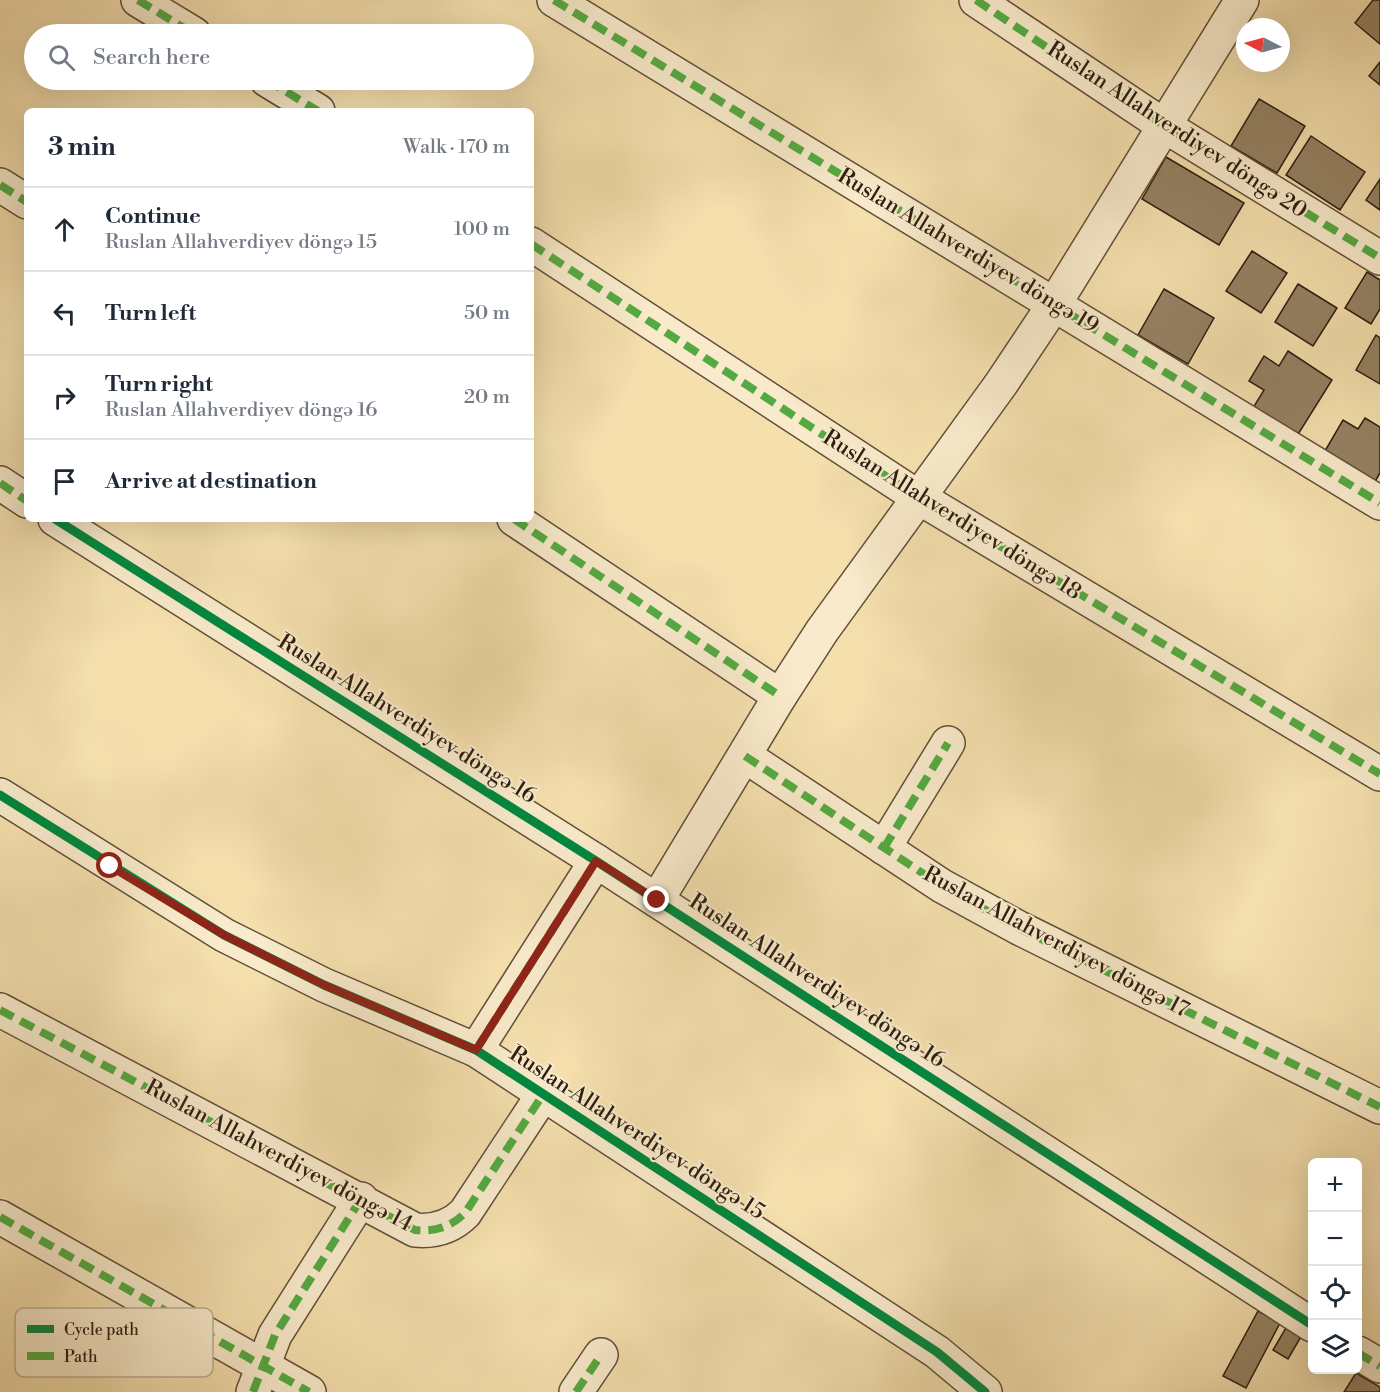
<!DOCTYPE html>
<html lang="en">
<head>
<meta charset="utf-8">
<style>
	:root { --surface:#fff; --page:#f6f6f7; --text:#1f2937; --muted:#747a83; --line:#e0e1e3 }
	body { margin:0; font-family:"Libre Bodoni",serif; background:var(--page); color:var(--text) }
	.controls { position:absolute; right:18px; bottom:18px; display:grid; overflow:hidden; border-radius:9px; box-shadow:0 6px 24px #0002 }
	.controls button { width:54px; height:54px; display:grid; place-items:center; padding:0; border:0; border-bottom:2px solid var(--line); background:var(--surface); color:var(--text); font:30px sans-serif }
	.compass { position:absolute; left:1236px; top:18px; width:54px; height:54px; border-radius:50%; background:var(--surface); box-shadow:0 6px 24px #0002; rotate:276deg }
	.stop { position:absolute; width:18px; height:18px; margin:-14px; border:4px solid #8f2418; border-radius:50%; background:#fff }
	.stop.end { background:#8f2418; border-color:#fff; box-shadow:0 2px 6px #0008 }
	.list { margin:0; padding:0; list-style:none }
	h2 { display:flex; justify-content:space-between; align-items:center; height:78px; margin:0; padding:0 24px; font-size:26px }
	h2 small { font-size:20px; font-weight:400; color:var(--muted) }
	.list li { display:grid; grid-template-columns:39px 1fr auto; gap:18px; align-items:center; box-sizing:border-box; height:84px; padding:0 24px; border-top:2px solid var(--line) }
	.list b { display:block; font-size:22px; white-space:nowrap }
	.list p { margin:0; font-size:20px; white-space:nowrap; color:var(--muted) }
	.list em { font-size:20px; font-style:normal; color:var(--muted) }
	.icon { flex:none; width:33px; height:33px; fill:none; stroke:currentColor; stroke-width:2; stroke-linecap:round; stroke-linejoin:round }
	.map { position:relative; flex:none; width:1380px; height:1392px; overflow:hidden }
	.search { position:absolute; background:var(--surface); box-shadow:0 6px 24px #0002; left:24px; top:24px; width:510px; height:66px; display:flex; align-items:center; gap:15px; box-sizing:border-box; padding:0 21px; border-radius:33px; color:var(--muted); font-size:22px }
	.panel { position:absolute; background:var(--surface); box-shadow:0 6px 24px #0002; left:24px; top:108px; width:510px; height:414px; border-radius:9px }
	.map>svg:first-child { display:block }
</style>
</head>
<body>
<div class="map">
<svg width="1380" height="1392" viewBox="0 0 1380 1392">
	<rect width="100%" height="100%" fill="#f4dfad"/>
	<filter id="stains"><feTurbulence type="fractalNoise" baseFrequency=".00333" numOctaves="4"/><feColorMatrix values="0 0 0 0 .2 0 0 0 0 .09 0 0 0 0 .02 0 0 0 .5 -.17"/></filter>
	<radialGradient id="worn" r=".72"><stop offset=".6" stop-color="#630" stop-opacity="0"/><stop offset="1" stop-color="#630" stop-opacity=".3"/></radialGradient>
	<g fill="#958263" stroke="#2e1e12" stroke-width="1.5">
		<polygon points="1373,0 1380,0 1380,44 1355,23"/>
		<polygon points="1380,62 1380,85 1369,76"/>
		<polygon points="1259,99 1305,126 1277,173 1231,146"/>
		<polygon points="1311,136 1365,172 1340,210 1286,175"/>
		<polygon points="1166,157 1244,203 1219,245 1142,199"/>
		<polygon points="1380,179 1380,210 1366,200"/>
		<polygon points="1252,251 1287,273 1261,313 1226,291"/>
		<polygon points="1367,272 1380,280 1380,309 1371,324 1345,308"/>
		<polygon points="1298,284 1337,308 1313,346 1275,322"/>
		<polygon points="1164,289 1214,318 1188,364 1138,335"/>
		<polygon points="1376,335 1380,338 1380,384 1356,370"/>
		<polygon points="1288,351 1332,380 1297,436 1253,408 1264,390 1249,381 1264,356 1279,366"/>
		<polygon points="1365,418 1380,427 1380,473 1373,485 1322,456 1343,420 1358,429"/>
		<polygon points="1258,1311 1280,1323 1246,1388 1223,1376"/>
		<polygon points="1287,1326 1302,1335 1288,1359 1273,1350"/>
		<polygon points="1356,1373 1380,1387 1380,1392 1344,1392"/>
	</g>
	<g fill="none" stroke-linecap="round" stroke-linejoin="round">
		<defs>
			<g id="minor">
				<polyline points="138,0 194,34"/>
				<polyline points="554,0 1380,503"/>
				<polyline points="976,0 1163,125 1380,258"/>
				<polyline points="267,80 318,111"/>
				<polyline points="0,185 27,202"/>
				<polyline points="531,244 918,497 1380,774"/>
				<polyline points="0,483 27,501"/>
				<polyline points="55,519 596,861 1312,1325"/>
				<polyline points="514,519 780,696"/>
				<polyline points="745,756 942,886 1019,928 1380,1107"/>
				<polyline points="0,795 224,935 324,985 476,1050 937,1352 985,1392"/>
				<polyline points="884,848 948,743"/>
				<polyline points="657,900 780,696 822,631 1001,384 1055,303 1242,0"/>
				<path d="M 0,1010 L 415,1230 C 435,1232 451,1227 465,1213 L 542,1096"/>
				<polyline points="476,1050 596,861"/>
				<polyline points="0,1217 309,1392"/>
				<polyline points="1358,1353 1380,1366"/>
				<polyline points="253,1392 275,1335 361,1199"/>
				<polyline points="576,1392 601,1355"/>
			</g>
		</defs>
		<use href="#minor" stroke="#604e39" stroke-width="36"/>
		<use href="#minor" stroke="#f8eaca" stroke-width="33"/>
		<g stroke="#54aa42" stroke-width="8" stroke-dasharray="15 8" stroke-linecap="butt">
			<polyline points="138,0 194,34"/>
			<polyline points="554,0 1380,503"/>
			<polyline points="976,0 1163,125 1380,258"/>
			<polyline points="267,80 318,111"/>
			<polyline points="0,185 27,202"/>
			<polyline points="531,244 918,497 1380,774"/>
			<polyline points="0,483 27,501"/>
			<polyline points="514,519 780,696"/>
			<polyline points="745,756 942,886 1019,928 1380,1107"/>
			<polyline points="884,848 948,743"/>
			<path d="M 0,1010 L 415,1230 C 435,1232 451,1227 465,1213 L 542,1096"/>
			<polyline points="476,1050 596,861"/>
			<polyline points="0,1217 309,1392"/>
			<polyline points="1358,1353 1380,1366"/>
			<polyline points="253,1392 275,1335 361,1199"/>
			<polyline points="576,1392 601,1355"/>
		</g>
		<defs>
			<g id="cycleway">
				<polyline points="55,519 596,861 1312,1325"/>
				<polyline points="0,795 224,935 324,985 476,1050 937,1352 985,1392"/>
			</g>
		</defs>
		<use href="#cycleway" stroke="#f8eaca" stroke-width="13"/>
		<use href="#cycleway" stroke="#00873e" stroke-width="9"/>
	</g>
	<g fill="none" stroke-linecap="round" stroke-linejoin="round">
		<polyline stroke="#8f2418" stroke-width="8" points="110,866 224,935 324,985 476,1050 596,861 657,900"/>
	</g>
	<g text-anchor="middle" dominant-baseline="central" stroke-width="4.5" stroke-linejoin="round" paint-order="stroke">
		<g font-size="22" fill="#2e1e12" stroke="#f8eaca">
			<text transform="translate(1177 130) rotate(33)">Ruslan Allahverdiyev döngə 20</text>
			<text transform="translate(968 251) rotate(31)">Ruslan Allahverdiyev döngə 19</text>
			<text transform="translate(952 515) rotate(32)">Ruslan Allahverdiyev döngə 18</text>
			<text transform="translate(407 719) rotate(32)">Ruslan Allahverdiyev döngə 16</text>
			<text transform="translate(1056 942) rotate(28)">Ruslan Allahverdiyev döngə 17</text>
			<text transform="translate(817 981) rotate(33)">Ruslan Allahverdiyev döngə 16</text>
			<text transform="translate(637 1133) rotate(33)">Ruslan Allahverdiyev döngə 15</text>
			<text transform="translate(279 1156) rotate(28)">Ruslan Allahverdiyev döngə 14</text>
		</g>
	</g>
	<rect x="15" y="1308" width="198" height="69" rx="9" fill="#f8eaca" stroke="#bbad93" stroke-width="1.5"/>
	<rect x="27" y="1325" width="27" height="8" fill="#00873e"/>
	<rect x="27" y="1352" width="27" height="8" fill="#54aa42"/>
	<g font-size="16" fill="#2e1e12">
		<text x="64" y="1335">Cycle path</text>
		<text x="64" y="1362">Path</text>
	</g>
	<rect width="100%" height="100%" filter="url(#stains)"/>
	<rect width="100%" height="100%" fill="url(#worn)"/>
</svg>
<div class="controls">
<button>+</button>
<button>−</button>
<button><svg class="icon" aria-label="locate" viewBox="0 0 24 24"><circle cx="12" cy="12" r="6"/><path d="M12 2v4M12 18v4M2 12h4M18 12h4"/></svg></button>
<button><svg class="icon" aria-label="layers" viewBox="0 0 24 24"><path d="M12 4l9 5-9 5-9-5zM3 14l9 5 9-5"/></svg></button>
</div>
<svg class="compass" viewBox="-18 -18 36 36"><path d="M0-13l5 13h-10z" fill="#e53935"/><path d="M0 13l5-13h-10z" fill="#747a83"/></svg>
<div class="stop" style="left:110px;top:866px"></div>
<div class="stop end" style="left:657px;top:900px"></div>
<div class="search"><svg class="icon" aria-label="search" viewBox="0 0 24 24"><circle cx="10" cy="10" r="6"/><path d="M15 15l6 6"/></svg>Search here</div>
<section class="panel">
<h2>3 min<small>Walk · 170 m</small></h2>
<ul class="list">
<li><svg class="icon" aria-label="ahead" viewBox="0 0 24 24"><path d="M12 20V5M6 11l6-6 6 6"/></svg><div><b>Continue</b><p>Ruslan Allahverdiyev döngə 15</p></div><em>100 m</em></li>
<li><svg class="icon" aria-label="left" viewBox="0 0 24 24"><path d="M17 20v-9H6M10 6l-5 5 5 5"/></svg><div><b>Turn left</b></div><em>50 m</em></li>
<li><svg class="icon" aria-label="right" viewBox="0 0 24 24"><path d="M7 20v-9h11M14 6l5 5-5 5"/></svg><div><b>Turn right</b><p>Ruslan Allahverdiyev döngə 16</p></div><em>20 m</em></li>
<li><svg class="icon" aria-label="arrive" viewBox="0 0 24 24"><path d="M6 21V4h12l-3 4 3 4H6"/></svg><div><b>Arrive at destination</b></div></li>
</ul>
</section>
</div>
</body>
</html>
